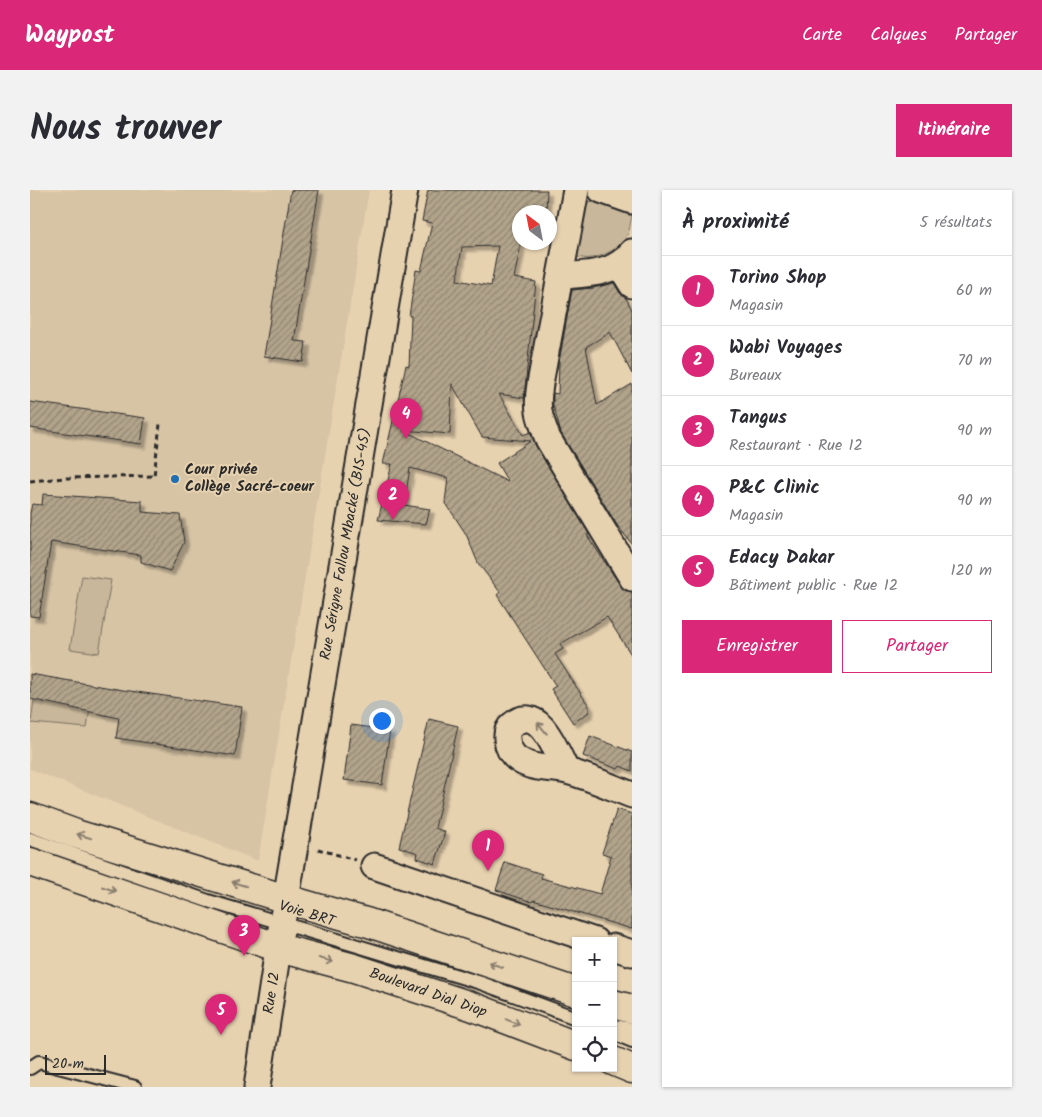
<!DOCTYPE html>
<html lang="fr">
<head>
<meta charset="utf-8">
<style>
	:root { --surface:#fff; --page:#f2f2f3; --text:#2b2b33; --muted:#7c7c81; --line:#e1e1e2; --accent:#db2777 }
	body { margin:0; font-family:Kalam,sans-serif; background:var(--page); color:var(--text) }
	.controls { position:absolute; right:15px; bottom:15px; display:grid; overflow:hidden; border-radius:0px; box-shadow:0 1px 4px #0004 }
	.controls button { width:45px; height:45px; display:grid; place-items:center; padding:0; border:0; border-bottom:1px solid var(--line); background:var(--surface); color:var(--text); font:25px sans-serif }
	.compass { position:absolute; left:482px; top:15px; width:45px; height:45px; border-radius:50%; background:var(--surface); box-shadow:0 1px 4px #0004; rotate:328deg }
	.scale { position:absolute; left:15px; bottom:12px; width:61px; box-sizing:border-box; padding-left:5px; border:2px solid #2b2b2b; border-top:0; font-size:14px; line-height:18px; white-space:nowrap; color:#2b2b2b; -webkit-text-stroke:4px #e7d2b0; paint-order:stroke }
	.you { position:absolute; left:351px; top:530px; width:18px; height:18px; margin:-12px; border:4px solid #fff; border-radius:50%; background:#1a73e8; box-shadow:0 0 0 8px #1a73e833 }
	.badge { display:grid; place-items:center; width:32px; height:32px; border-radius:50%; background:var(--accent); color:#fff; font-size:16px; font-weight:700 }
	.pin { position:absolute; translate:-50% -41px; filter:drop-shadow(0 1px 2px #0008) }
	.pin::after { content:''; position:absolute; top:26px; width:18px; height:15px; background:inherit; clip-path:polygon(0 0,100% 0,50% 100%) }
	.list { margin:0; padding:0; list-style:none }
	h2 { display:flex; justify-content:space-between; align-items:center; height:65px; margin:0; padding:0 20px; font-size:21px }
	h2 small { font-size:16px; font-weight:400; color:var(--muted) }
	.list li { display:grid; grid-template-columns:32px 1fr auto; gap:15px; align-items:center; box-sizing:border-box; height:70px; padding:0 20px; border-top:1px solid var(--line) }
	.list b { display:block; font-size:19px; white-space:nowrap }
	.list p { margin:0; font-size:16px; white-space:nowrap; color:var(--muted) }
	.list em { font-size:16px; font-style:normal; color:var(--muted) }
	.actions { display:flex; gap:10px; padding:15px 20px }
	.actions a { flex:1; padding:11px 0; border:1px solid var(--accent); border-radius:0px; text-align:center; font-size:18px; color:var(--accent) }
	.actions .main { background:var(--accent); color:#fff }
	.icon { flex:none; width:28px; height:28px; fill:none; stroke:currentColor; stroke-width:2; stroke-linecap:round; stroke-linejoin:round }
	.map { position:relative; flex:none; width:602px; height:897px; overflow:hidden; border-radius:0px }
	header { display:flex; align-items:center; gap:30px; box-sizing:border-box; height:70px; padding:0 25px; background:var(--accent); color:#fff }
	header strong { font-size:24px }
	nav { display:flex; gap:28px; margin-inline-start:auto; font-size:18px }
	.intro { display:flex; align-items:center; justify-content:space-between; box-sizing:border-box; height:120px; padding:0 30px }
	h1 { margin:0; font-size:35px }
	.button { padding:12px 22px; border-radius:0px; background:var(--accent); color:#fff; font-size:18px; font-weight:700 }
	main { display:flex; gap:30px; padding:0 30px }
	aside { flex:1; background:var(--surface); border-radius:0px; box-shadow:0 1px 4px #0004 }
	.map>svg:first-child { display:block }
</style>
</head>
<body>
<header>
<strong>Waypost</strong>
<nav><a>Carte</a><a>Calques</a><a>Partager</a></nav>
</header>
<div class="intro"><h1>Nous trouver</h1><a class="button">Itinéraire</a></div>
<main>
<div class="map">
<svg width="602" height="897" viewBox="0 0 602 897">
	<defs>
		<pattern id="building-hatch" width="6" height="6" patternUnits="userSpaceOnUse" patternTransform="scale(1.25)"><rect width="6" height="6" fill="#b2a48b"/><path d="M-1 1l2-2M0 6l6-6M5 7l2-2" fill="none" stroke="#918672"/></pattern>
		<filter id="shadow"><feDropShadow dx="4.5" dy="4.5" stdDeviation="1" flood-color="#0004"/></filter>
	</defs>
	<rect width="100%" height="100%" fill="#e7d2b0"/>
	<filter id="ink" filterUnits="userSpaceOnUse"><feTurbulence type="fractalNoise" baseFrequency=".02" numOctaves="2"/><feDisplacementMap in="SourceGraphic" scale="10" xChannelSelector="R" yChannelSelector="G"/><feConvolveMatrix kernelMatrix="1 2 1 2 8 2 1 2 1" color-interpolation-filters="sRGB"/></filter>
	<g filter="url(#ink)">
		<polygon fill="#d7c4a5" points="0,0 339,0 228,671 0,579"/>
		<g fill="#c8b79a" stroke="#7a7162">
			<path d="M 562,11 L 599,23 L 602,26 C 600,32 600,41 597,46 C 589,61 559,75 544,65 L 556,13 Z"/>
			<polygon points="52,386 81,390 69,463 40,459"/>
			<polygon points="4,509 60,518 57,538 1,533"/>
		</g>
		<g fill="url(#building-hatch)" stroke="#2b2b2b" fill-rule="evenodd" filter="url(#shadow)">
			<polygon points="261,0 289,0 264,151 276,152 273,172 234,166"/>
			<path d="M 398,0 L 517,0 L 516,22 L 490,22 L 490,60 L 484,88 L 506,92 L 494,208 L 469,204 L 493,245 L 500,242 L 506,256 L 559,344 L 557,345 L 590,395 L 595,400 L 602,402 L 602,466 L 577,427 L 530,454 L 533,459 L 525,464 L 559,516 L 559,522 L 543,533 L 521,499 L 526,496 L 467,405 L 470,402 L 448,373 L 436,344 L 415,312 L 418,288 L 380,278 L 374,315 L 400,319 L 396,334 L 348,330 L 362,274 L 353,274 L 376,175 L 379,176 L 381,126 L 379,126 L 386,80 L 391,81 L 402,33 L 392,31 ZM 468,56 L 461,96 L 427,90 L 432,57 ZM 422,194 L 452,247 L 501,251 L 467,273 L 478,292 L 373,240 L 420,244 Z"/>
			<polygon points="584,93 590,103 596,108 602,120 602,184 580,142 556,157 567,215 602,194 602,354 587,335 531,243 523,215 523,203 528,204 529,172 542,100 563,98"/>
			<polygon points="0,212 115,228 111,254 0,238"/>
			<polygon points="13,304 112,311 112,322 150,325 154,352 140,381 111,372 111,365 21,352 9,427 0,426 0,323 2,314 12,315"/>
			<polygon points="0,484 93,500 212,517 205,566 86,548 89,528 0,509"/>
			<polygon points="399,529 428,536 405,638 415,642 405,674 387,668 388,663 369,657"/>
			<polygon points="321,535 360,540 352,595 314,590"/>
			<polygon points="560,546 602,562 602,581 590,576 588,579 553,566"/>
			<polygon points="587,619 602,624 602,739 503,710 502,712 466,700 475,672 512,684 511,688 570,704 581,666 572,663"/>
		</g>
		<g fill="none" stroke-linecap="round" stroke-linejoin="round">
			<defs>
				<g id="service">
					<polyline points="0,649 178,711 451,793 546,828"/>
					<polyline points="583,836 602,839"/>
					<polyline points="583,843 602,851"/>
					<polyline points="0,878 9,872 105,897"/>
				</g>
				<g id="minor">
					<path d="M 546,0 L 510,194 C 506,219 509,226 518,249 L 602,388"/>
					<polyline points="571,0 602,11"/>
					<polyline points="589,74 602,95"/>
					<path d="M 531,86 C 557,84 584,85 602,62"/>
					<path d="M 536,580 C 527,563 509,511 482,535 C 476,540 476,547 478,555 C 480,561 484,567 489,570 C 504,580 522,577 537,581 C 559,587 581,597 602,605"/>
					<polyline points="344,676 565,751"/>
					<polyline points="583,757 602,763"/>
					<polyline points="227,897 252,733 375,0"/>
				</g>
				<g id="tertiary">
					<polyline points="256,709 339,733 546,802"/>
					<polyline points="249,758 324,778 441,816 546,856"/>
					<polyline points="583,814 602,819"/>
					<polyline points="583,871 602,879"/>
				</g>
				<g id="primary">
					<polyline points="0,627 46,644 256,709"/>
					<polyline points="0,672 249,758"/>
				</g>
			</defs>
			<use href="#service" stroke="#2b2b2b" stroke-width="16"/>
			<use href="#minor" stroke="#2b2b2b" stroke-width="29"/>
			<use href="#tertiary" stroke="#2b2b2b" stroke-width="31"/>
			<use href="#primary" stroke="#2b2b2b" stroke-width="31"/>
			<g stroke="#2b2b2b" stroke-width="3" stroke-dasharray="5 4" stroke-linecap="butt">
				<polyline points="0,291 36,288 124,286 130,234"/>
				<polyline points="288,659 325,670"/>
			</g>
			<use href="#service" stroke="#e7d2b0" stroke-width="12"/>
			<use href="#minor" stroke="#e7d2b0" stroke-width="25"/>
			<use href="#tertiary" stroke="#e7d2b0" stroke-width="28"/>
			<use href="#primary" stroke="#e7d2b0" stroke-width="28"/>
		</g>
		<defs><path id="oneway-shaft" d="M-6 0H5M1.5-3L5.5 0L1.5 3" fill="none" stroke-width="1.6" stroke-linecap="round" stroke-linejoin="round" transform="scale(1.25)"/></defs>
		<g stroke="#897e6e">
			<use href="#oneway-shaft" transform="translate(512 538) rotate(-130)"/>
			<use href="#oneway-shaft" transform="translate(54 646) rotate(-163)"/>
			<use href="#oneway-shaft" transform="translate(209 694) rotate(-163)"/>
			<use href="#oneway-shaft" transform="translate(79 699) rotate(19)"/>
			<use href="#oneway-shaft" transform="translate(296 770) rotate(15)"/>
			<use href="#oneway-shaft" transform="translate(466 775) rotate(-161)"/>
			<use href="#oneway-shaft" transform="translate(483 832) rotate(21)"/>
		</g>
	</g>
	<circle fill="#1f6fb2" stroke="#e7d2b0" stroke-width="2" cx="145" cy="289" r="5"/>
	<g text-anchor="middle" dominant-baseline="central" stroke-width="4" stroke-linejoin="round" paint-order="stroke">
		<g font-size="15" font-weight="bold" fill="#2b2b2b" stroke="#e7d2b0" text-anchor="start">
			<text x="155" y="280">Cour privée<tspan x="155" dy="17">Collège Sacré-coeur</tspan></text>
		</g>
		<g font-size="15" fill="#2b2b2b" stroke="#e7d2b0">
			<text transform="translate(316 354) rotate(-80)">Rue Sérigne Fallou Mbacké (BIS-45)</text>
			<text transform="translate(277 724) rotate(17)">Voie BRT</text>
			<text transform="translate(242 803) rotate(-81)">Rue 12</text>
			<text transform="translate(398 803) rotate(19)">Boulevard Dial Diop</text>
		</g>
	</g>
</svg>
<div class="controls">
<button>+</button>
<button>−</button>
<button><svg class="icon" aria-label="locate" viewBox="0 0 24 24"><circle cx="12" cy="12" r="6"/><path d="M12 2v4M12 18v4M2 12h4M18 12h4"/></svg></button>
</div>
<svg class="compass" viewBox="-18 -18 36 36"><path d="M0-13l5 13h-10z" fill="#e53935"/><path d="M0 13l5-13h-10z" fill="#7c7c81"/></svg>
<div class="scale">20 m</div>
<div class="you"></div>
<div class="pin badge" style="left:458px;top:681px">1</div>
<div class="pin badge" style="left:363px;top:330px">2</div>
<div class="pin badge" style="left:214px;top:766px">3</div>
<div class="pin badge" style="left:376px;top:249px">4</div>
<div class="pin badge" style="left:191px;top:845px">5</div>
</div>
<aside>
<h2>À proximité<small>5 résultats</small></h2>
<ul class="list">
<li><span class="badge">1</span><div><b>Torino Shop</b><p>Magasin</p></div><em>60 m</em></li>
<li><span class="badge">2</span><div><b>Wabi Voyages</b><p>Bureaux</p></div><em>70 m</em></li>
<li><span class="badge">3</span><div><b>Tangus</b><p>Restaurant · Rue 12</p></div><em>90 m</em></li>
<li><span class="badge">4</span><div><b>P&amp;C Clinic</b><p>Magasin</p></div><em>90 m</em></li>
<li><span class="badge">5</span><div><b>Edacy Dakar</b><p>Bâtiment public · Rue 12</p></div><em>120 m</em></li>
</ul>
<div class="actions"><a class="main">Enregistrer</a><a>Partager</a></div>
</aside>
</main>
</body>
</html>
